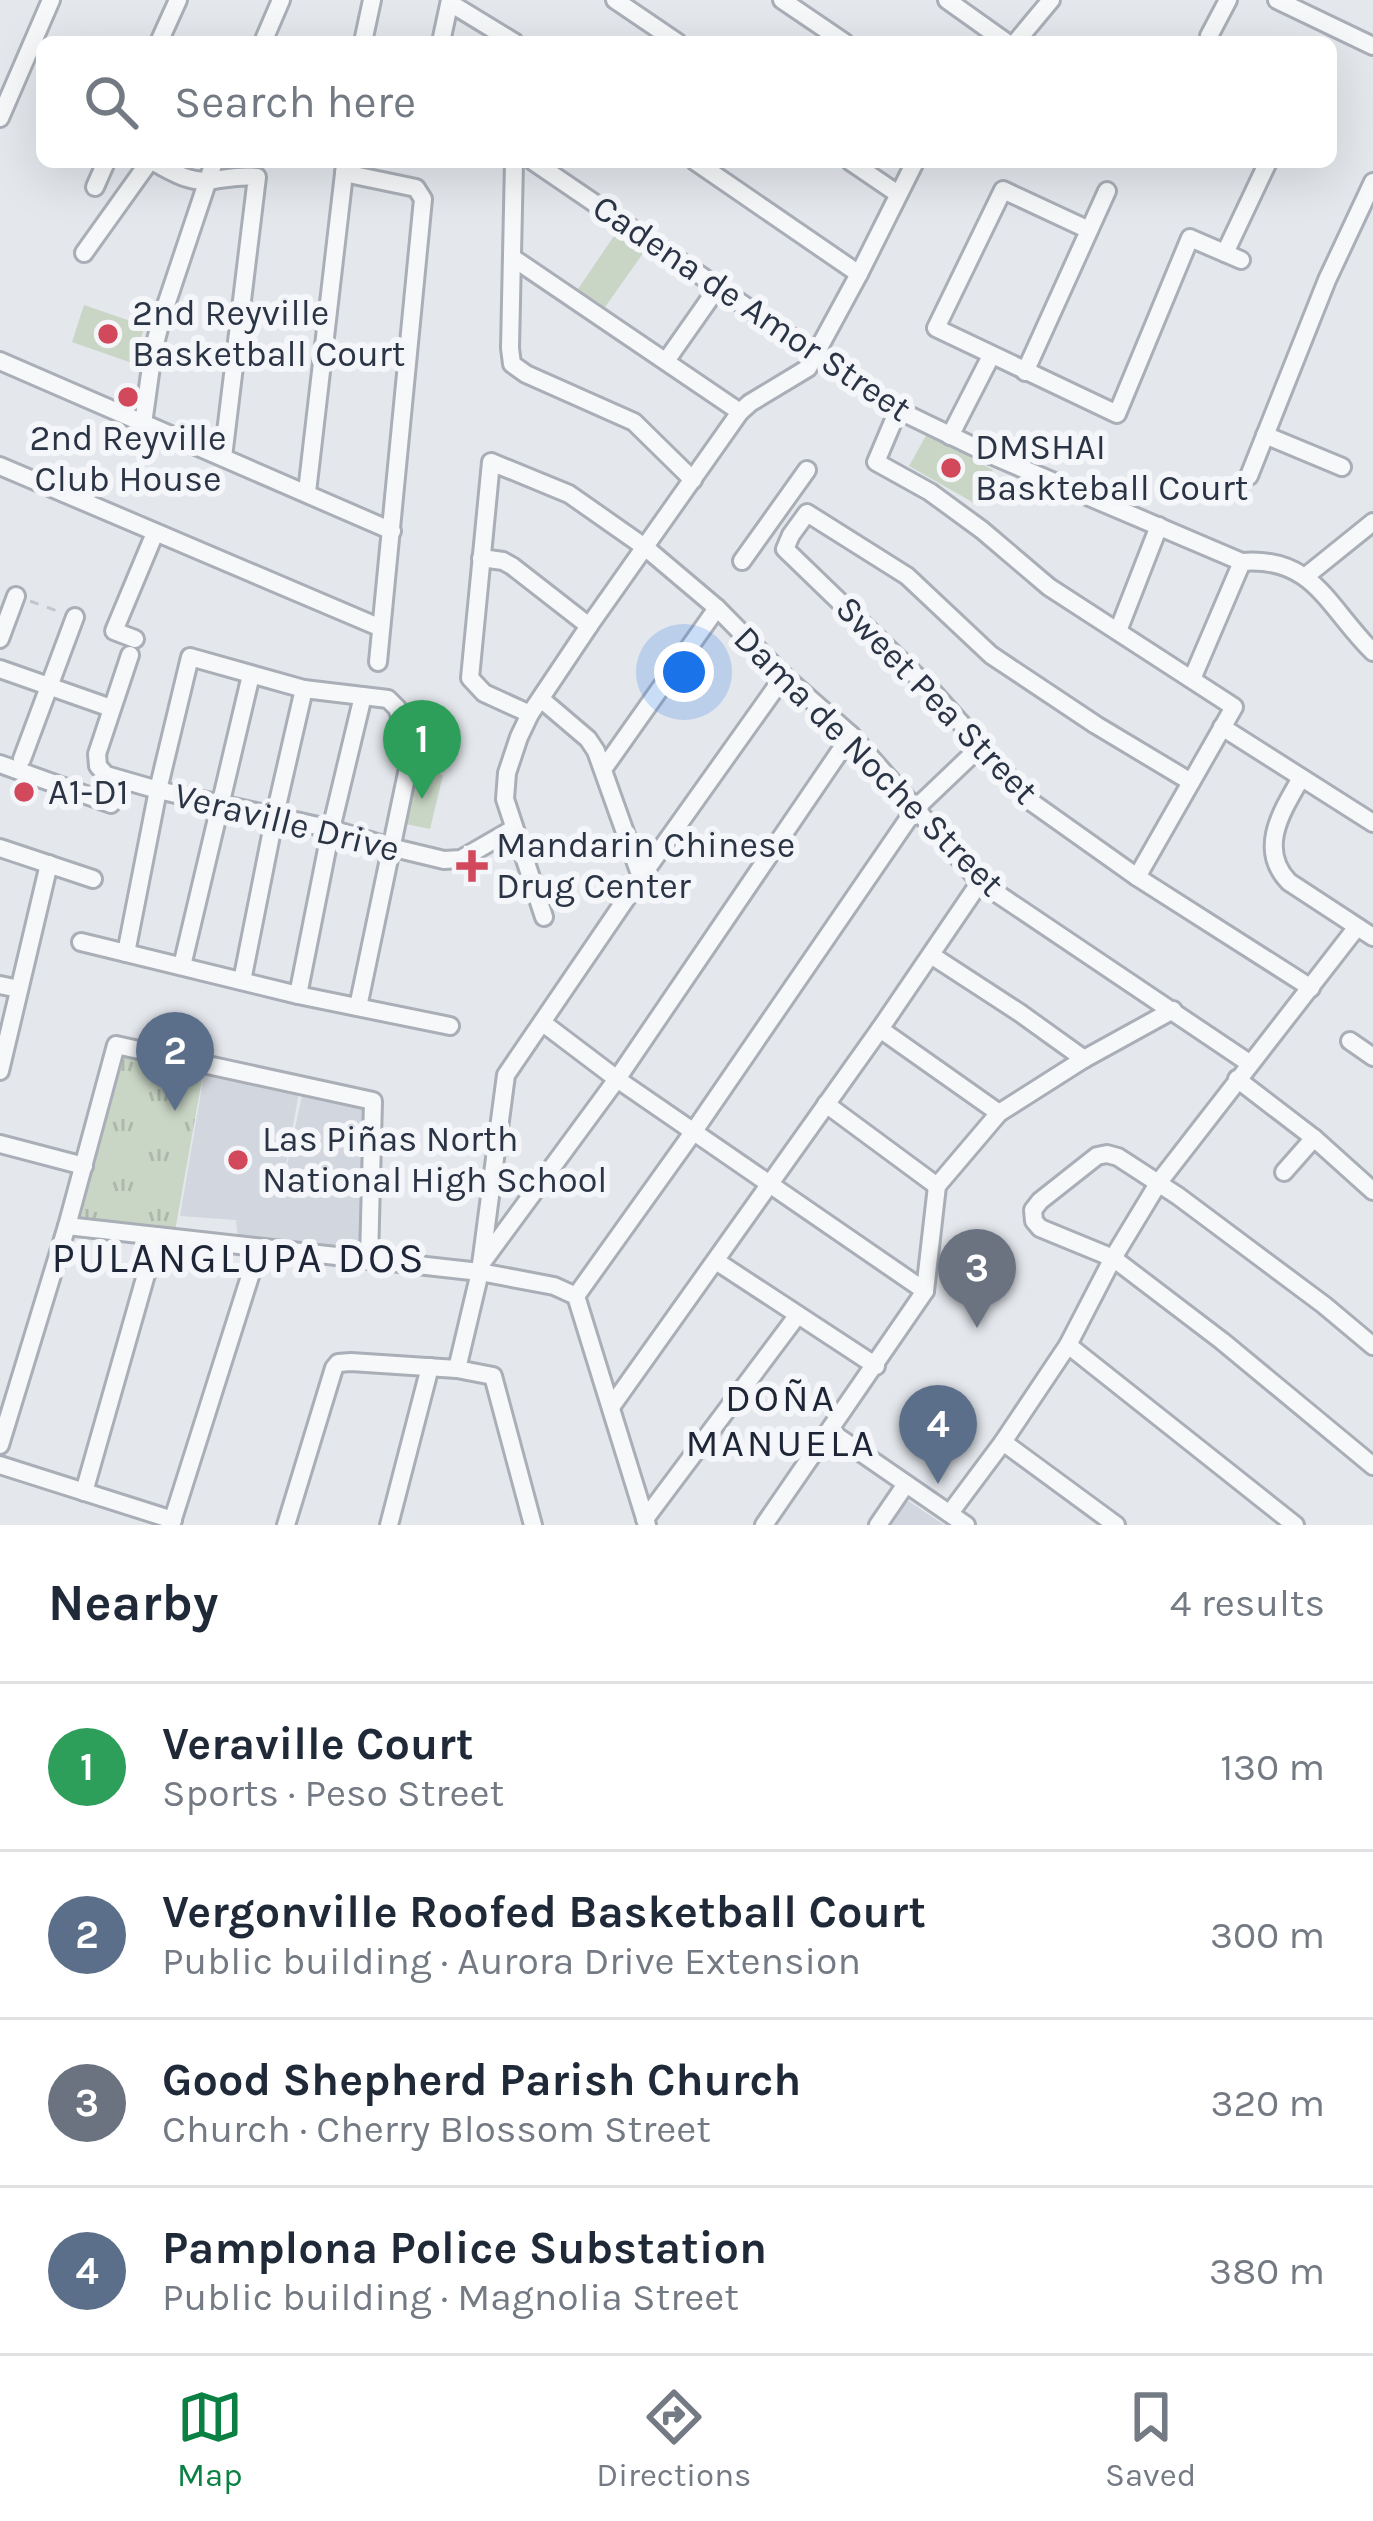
<!DOCTYPE html>
<html lang="en">
<head>
<meta charset="utf-8">
<style>
	:root { --surface:#fff; --page:#f6f6f7; --text:#1f2937; --muted:#747a83; --line:#e0e1e3; --accent:#0b8043 }
	body { margin:0; font-family:Karla,sans-serif; background:var(--page); color:var(--text) }
	.you { position:absolute; left:684px; top:672px; width:42px; height:42px; margin:-30px; border:9px solid #fff; border-radius:50%; background:#1a73e8; box-shadow:0 0 0 18px #1a73e833 }
	.badge { display:grid; place-items:center; width:78px; height:78px; border-radius:50%; background:var(--accent); color:#fff; font-size:39px; font-weight:700 }
	.pin { position:absolute; translate:-50% -99px; filter:drop-shadow(0 3px 6px #0008) }
	.pin::after { content:''; position:absolute; top:63px; width:42px; height:36px; background:inherit; clip-path:polygon(0 0,100% 0,50% 100%) }
	.list { margin:0; padding:0; list-style:none }
	h2 { display:flex; justify-content:space-between; align-items:center; height:156px; margin:0; padding:0 48px; font-size:51px }
	h2 small { font-size:39px; font-weight:400; color:var(--muted) }
	.list li { display:grid; grid-template-columns:78px 1fr auto; gap:36px; align-items:center; box-sizing:border-box; height:168px; padding:0 48px; border-top:3px solid var(--line) }
	.list b { display:block; font-size:45px; white-space:nowrap }
	.list p { margin:0; font-size:39px; white-space:nowrap; color:var(--muted) }
	.list em { font-size:39px; font-style:normal; color:var(--muted) }
	.icon { flex:none; width:66px; height:66px; fill:none; stroke:currentColor; stroke-width:2; stroke-linecap:round; stroke-linejoin:round }
	.map { position:relative; flex:none; width:1373px; height:1525px; overflow:hidden }
	.search { position:absolute; background:var(--surface); box-shadow:0 12px 48px #0002; left:36px; right:36px; top:36px; height:132px; display:flex; align-items:center; gap:30px; box-sizing:border-box; padding:0 42px; border-radius:18px; color:var(--muted); font-size:45px }
	.sheet { height:828px; background:var(--surface) }
	nav { display:flex; justify-content:space-around; align-items:center; box-sizing:border-box; height:168px; border-top:3px solid var(--line); background:var(--surface); font-size:33px; color:var(--muted) }
	nav a { display:grid; justify-items:center; gap:6px }
	nav .on { color:var(--accent) }
	.map>svg:first-child { display:block }
</style>
</head>
<body>
<div class="map">
<svg width="1373" height="1525" viewBox="0 0 1373 1525">
	<defs>
		<pattern id="park-tufts" width="24" height="20" patternUnits="userSpaceOnUse" patternTransform="scale(3)"><rect width="24" height="20" fill="#c9d6c5"/><path d="M3 7l-1-3M5 7V3M7 7l1-3M15 17l-1-3M17 17v-4M19 17l1-3" fill="none" stroke="#adb8ab"/></pattern>
	</defs>
	<rect width="100%" height="100%" fill="#e4e7ec"/>
	<g fill="#d2d6de">
		<polygon points="204,1075 299,1092 281,1193 302,1096 365,1107 366,1249 238,1239 236,1220 180,1216"/>
		<polygon points="901,1496 944,1525 881,1525"/>
	</g>
	<polygon fill="url(#park-tufts)" points="118,1055 203,1074 175,1231 81,1217"/>
	<g fill="#c9d6c5">
		<polygon points="616,233 644,252 605,307 578,289"/>
		<polygon points="84,305 145,326 132,363 72,342"/>
		<polygon points="927,434 993,470 974,503 909,466"/>
		<polygon points="414,768 443,775 430,829 401,823"/>
	</g>
	<g fill="none" stroke-linecap="round" stroke-linejoin="round">
		<defs>
			<g id="minor">
				<polyline points="615,0 677,42"/>
				<polyline points="782,0 844,42"/>
				<polyline points="947,0 1006,42"/>
				<polyline points="1277,0 1373,46"/>
				<polyline points="450,3 514,42"/>
				<polyline points="1209,36 1228,0"/>
				<polyline points="159,42 178,0"/>
				<polyline points="263,42 281,0"/>
				<polyline points="363,42 372,0"/>
				<polyline points="441,42 450,0"/>
				<polyline points="1016,42 1051,0"/>
				<polyline points="0,118 51,0"/>
				<path d="M 154,162 C 173,173 192,184 214,180 C 229,178 241,175 257,177 L 223,457"/>
				<polyline points="514,162 510,348 512,364 526,374 634,422 693,480"/>
				<path d="M 534,162 L 898,410 L 993,456 L 1242,562 C 1314,556 1328,608 1373,652"/>
				<polyline points="696,162 859,274"/>
				<polyline points="851,162 898,194"/>
				<polyline points="344,173 416,188 423,199 378,662"/>
				<polyline points="95,187 106,162"/>
				<polyline points="1089,230 1003,190 936,328 1117,414 1190,238 1241,260"/>
				<polyline points="84,253 149,162"/>
				<polyline points="1225,253 1268,162"/>
				<polyline points="513,258 740,412"/>
				<polyline points="0,361 392,531"/>
				<polyline points="666,361 718,287"/>
				<polyline points="1025,372 1107,191"/>
				<polyline points="898,410 876,462 930,492 982,530 1049,587 1234,707 1137,877"/>
				<polyline points="143,424 153,352 161,320 214,162"/>
				<polyline points="1265,435 1342,467"/>
				<polyline points="950,436 991,356"/>
				<polyline points="0,466 381,628"/>
				<polyline points="1249,476 1327,280 1373,182"/>
				<polyline points="307,492 345,165"/>
				<polyline points="481,558 503,561 512,566 589,626"/>
				<polyline points="742,561 807,470"/>
				<polyline points="1306,576 1373,522"/>
				<polyline points="1118,631 1159,526"/>
				<polyline points="0,639 16,596"/>
				<polyline points="135,639 114,631 155,533"/>
				<polyline points="130,655 97,754 98,766 106,775 158,790 331,829 390,847 444,860 461,859 513,829"/>
				<polyline points="0,669 111,708"/>
				<polyline points="1192,679 1242,562"/>
				<polyline points="530,714 484,693 470,678 491,462 569,494 646,548 717,608 784,676 851,735 980,882 1249,1063"/>
				<polyline points="1222,727 1373,823"/>
				<polyline points="22,759 75,617"/>
				<polyline points="0,764 111,804"/>
				<polyline points="604,768 717,608"/>
				<path d="M 1301,778 C 1282,811 1257,849 1289,882 L 1373,937"/>
				<polyline points="1191,782 1096,725 991,655 907,576 807,513 791,535 785,549 934,693 1030,801 1137,877 1311,988"/>
				<polyline points="0,848 93,879"/>
				<polyline points="641,877 784,676"/>
				<polyline points="544,917 505,799 507,773 519,737 530,714 589,626 740,412 750,403 808,368 859,274 915,162"/>
				<polyline points="81,942 298,995 450,1026"/>
				<polyline points="126,953 158,790 190,657 304,689 388,699 397,708 412,749 358,1007"/>
				<polyline points="931,955 1020,1013 1084,1059"/>
				<polyline points="182,966 251,675"/>
				<polyline points="242,981 275,815 304,689"/>
				<polyline points="0,985 19,989"/>
				<polyline points="298,995 331,829 363,696"/>
				<polyline points="543,1023 617,1079 925,1291"/>
				<polyline points="880,1029 999,1113"/>
				<polyline points="1350,1041 1373,1057"/>
				<polyline points="0,1071 49,864"/>
				<polyline points="1237,1079 1314,1138 1373,1191"/>
				<polyline points="826,1104 937,1186"/>
				<polyline points="0,1144 84,1166"/>
				<polyline points="1284,1172 1314,1138"/>
				<polyline points="67,1226 480,1272 554,1286 576,1296 647,1525"/>
				<polyline points="716,1261 876,1366"/>
				<polyline points="481,1264 617,1079 851,735"/>
				<polyline points="576,1296 694,1131 915,809 981,746"/>
				<polyline points="1068,1345 1295,1525"/>
				<polyline points="1373,1346 1324,1305 1178,1196 1118,1157 1107,1154 1097,1156 1040,1201 1033,1210 1034,1221 1040,1228 1113,1258 1222,1341 1373,1466"/>
				<polyline points="457,1369 480,1272 506,1075 641,877 596,751 588,739 541,699"/>
				<polyline points="611,1407 880,1029 980,882"/>
				<polyline points="831,1432 966,1525"/>
				<polyline points="1003,1442 1116,1525"/>
				<polyline points="0,1445 67,1226 116,1045 373,1101 369,1260"/>
				<polyline points="0,1465 173,1520"/>
				<polyline points="84,1492 157,1236"/>
				<polyline points="950,1513 1003,1442 1068,1345 1113,1258 1159,1182 1357,927"/>
				<polyline points="645,1519 797,1316"/>
				<polyline points="171,1525 259,1248"/>
				<polyline points="286,1525 334,1368 338,1363 351,1362 457,1369 493,1376 533,1525"/>
				<polyline points="389,1525 430,1367"/>
				<polyline points="764,1525 925,1291 937,1186 999,1113 1084,1059 1173,1010"/>
				<polyline points="878,1525 906,1484"/>
			</g>
		</defs>
		<use href="#minor" stroke="#a9aeb7" stroke-width="22"/>
		<polyline stroke="#c2c5cb" stroke-width="3" stroke-dasharray="9 9" stroke-linecap="butt" points="30,601 60,612"/>
		<use href="#minor" stroke="#f7f8fa" stroke-width="16"/>
	</g>
	<g fill="#d1495b" stroke="#f4f6f9" stroke-width="4.5">
		<circle cx="108" cy="334" r="12"/>
		<circle cx="128" cy="397" r="12"/>
		<circle cx="951" cy="468" r="12"/>
		<circle cx="24" cy="792" r="12"/>
		<path d="M466 848h12v12h12v12h-12v12h-12v-12h-12v-12h12z"/>
		<circle cx="238" cy="1160" r="12"/>
	</g>
	<g text-anchor="middle" dominant-baseline="central" stroke-width="12" stroke-linejoin="round" paint-order="stroke">
		<g font-size="36" fill="#2b3445" stroke="#f4f6f9">
			<text transform="translate(752 308) rotate(34)">Cadena de Amor Street</text>
			<text transform="translate(937 700) rotate(46)">Sweet Pea Street</text>
			<text transform="translate(869 761) rotate(45)">Dama de Noche Street</text>
			<text transform="translate(287 822) rotate(14)">Veraville Drive</text>
		</g>
		<g font-size="36" fill="#2b3445" stroke="#f4f6f9" text-anchor="start">
			<text x="132" y="313">2nd Reyville<tspan x="132" dy="41">Basketball Court</tspan></text>
			<text x="128" y="438" text-anchor="middle">2nd Reyville<tspan x="128" dy="41">Club House</tspan></text>
			<text x="975" y="447">DMSHAI<tspan x="975" dy="41">Baskteball Court</tspan></text>
			<text x="48" y="792">A1-D1</text>
			<text x="496" y="845">Mandarin Chinese<tspan x="496" dy="41">Drug Center</tspan></text>
			<text x="262" y="1139">Las Piñas North<tspan x="262" dy="41">National High School</tspan></text>
		</g>
		<g font-size="39" letter-spacing="3" fill="#1d2536" stroke="#f4f6f9">
			<text x="781" y="1398">DOÑA<tspan x="781" dy="45">MANUELA</tspan></text>
		</g>
		<g font-size="42" letter-spacing="3" fill="#1d2536" stroke="#f4f6f9">
			<text x="239" y="1258">PULANGLUPA DOS</text>
		</g>
	</g>
</svg>
<div class="you"></div>
<div class="pin badge" style="left:422px;top:799px;background:#2e9e5b">1</div>
<div class="pin badge" style="left:175px;top:1111px;background:#5c6f8a">2</div>
<div class="pin badge" style="left:977px;top:1328px;background:#6b7280">3</div>
<div class="pin badge" style="left:938px;top:1484px;background:#5c6f8a">4</div>
<div class="search"><svg class="icon" aria-label="search" viewBox="0 0 24 24"><circle cx="10" cy="10" r="6"/><path d="M15 15l6 6"/></svg>Search here</div>
</div>
<section class="sheet">
<h2>Nearby<small>4 results</small></h2>
<ul class="list">
<li><span class="badge" style="background:#2e9e5b">1</span><div><b>Veraville Court</b><p>Sports · Peso Street</p></div><em>130 m</em></li>
<li><span class="badge" style="background:#5c6f8a">2</span><div><b>Vergonville Roofed Basketball Court</b><p>Public building · Aurora Drive Extension</p></div><em>300 m</em></li>
<li><span class="badge" style="background:#6b7280">3</span><div><b>Good Shepherd Parish Church</b><p>Church · Cherry Blossom Street</p></div><em>320 m</em></li>
<li><span class="badge" style="background:#5c6f8a">4</span><div><b>Pamplona Police Substation</b><p>Public building · Magnolia Street</p></div><em>380 m</em></li>
</ul>
</section>
<nav>
<a class="on"><svg class="icon" aria-label="map" viewBox="0 0 24 24"><path d="M3 6l6-2 6 2 6-2v14l-6 2-6-2-6 2zM9 4v14M15 6v14"/></svg>Map</a>
<a><svg class="icon" aria-label="directions" viewBox="0 0 24 24"><path d="M12 3l9 9-9 9-9-9zM9 14v-3h6M13 9l2 2-2 2"/></svg>Directions</a>
<a><svg class="icon" aria-label="saved" viewBox="0 0 24 24"><path d="M7 4h10v16l-5-4-5 4z"/></svg>Saved</a>
</nav>
</body>
</html>
